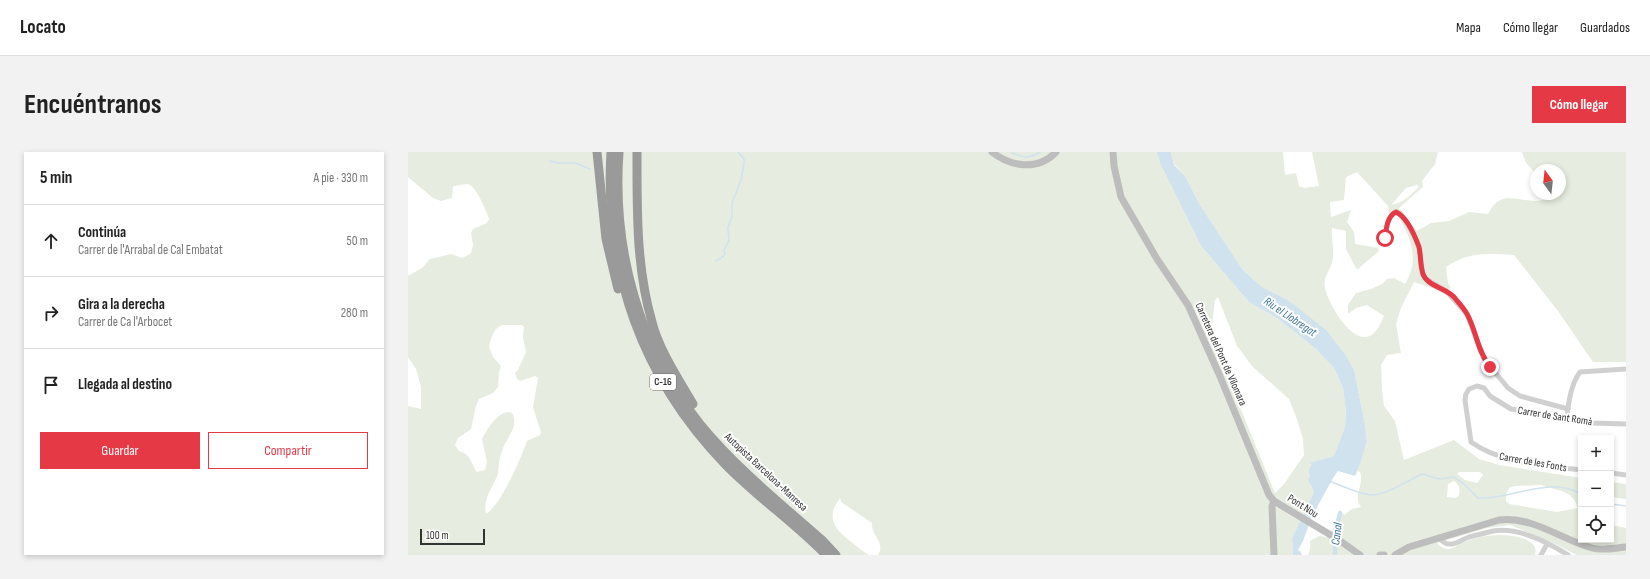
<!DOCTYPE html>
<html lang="es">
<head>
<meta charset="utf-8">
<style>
	:root { --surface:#fff; --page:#f2f2f2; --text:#222; --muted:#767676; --line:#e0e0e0; --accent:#e63946 }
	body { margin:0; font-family:"Sofia Sans Condensed",sans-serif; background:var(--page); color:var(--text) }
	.controls { position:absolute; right:12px; bottom:12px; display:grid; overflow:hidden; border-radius:0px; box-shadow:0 2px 6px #0003 }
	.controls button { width:36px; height:36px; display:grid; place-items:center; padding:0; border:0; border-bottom:1px solid var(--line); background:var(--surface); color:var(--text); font:20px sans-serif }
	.compass { position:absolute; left:1122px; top:12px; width:36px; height:36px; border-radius:50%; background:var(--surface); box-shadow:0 2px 6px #0003; rotate:345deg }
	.scale { position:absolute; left:12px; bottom:10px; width:65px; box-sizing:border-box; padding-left:4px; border:2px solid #333; border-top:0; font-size:11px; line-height:14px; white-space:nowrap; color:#333; -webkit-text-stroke:3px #fff; paint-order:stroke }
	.stop { position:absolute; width:12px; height:12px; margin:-9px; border:3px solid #e63946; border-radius:50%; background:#fff }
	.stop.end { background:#e63946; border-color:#fff; box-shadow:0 1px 4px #0008 }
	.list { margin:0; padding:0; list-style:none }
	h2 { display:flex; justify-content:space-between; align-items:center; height:52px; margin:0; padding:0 16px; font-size:17px }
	h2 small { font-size:13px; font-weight:400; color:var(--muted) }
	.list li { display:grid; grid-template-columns:26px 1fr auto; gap:12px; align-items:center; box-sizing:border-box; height:72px; padding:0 16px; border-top:1px solid var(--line) }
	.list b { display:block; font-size:15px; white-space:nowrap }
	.list p { margin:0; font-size:13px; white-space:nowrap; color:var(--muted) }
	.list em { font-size:13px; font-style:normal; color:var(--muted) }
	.actions { display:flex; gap:8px; padding:12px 16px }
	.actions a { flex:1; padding:9px 0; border:1px solid var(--accent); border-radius:0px; text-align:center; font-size:14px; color:var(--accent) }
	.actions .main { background:var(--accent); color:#fff }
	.icon { flex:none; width:22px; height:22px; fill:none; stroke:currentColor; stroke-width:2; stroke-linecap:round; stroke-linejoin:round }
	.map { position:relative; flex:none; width:1218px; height:403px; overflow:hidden; border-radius:0px }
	header { display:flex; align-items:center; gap:24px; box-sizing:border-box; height:56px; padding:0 20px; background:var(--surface); border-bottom:1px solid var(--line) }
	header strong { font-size:19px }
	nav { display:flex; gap:22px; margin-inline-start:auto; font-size:14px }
	.intro { display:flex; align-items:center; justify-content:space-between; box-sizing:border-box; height:96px; padding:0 24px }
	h1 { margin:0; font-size:28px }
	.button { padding:10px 18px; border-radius:0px; background:var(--accent); color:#fff; font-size:14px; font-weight:700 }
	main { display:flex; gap:24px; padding:0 24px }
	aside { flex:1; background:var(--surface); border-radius:0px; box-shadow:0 2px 6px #0003 }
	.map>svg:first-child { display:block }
</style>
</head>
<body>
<header>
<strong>Locato</strong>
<nav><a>Mapa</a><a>Cómo llegar</a><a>Guardados</a></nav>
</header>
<div class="intro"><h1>Encuéntranos</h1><a class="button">Cómo llegar</a></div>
<main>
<aside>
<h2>5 min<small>A pie · 330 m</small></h2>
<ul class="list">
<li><svg class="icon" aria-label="ahead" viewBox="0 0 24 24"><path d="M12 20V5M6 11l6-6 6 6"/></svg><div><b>Continúa</b><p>Carrer de l'Arrabal de Cal Embatat</p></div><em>50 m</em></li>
<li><svg class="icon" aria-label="right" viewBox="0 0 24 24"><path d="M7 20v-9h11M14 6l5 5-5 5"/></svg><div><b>Gira a la derecha</b><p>Carrer de Ca l'Arbocet</p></div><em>280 m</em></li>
<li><svg class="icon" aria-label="arrive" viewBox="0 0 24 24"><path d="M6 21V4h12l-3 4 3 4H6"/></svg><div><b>Llegada al destino</b></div></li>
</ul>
<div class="actions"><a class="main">Guardar</a><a>Compartir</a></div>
</aside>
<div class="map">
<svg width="1218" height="403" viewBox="0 0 1218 403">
	<rect width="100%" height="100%" fill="#fff"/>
	<g fill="#e6ecdf" fill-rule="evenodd">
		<path d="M 0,0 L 749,0 L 752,11 L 793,94 L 841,150 L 869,166 L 908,197 L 926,216 L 935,236 L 938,260 L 937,275 L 926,304 L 902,311 L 905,312 L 902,333 L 906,340 L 884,386 L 885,403 L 470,403 C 478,390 463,384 464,371 L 433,350 L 432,346 C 416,367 428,379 446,392 C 451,396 455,400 461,403 L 0,403 L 0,254 L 13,257 L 13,235 L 8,217 L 0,205 L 0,124 L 14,116 L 22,107 L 43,102 L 54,106 L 60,103 L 63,101 L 65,93 L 63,81 L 65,77 L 79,71 L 81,67 C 79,60 68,34 60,32 C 55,32 50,34 45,34 L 44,46 L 33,49 L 25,46 L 0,25 ZM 810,145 L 829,194 L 845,215 L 881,247 L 889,267 L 895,287 L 896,303 L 876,332 L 867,341 L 805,189 L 804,173 L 807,148 ZM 94,173 L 114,173 L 116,175 L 115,185 L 118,200 L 110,218 L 107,221 L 109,227 L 112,229 L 127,224 L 130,226 L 125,255 L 133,280 L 132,283 L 119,289 C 113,306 93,353 78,362 C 74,346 86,335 90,321 C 91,314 91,306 94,299 C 98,286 110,277 105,262 L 102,260 C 89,260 80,276 74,287 L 79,310 L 77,318 L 69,320 C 63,312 63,302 51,299 L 47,293 L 50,286 L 63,277 L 68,254 L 71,247 L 85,241 L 90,235 L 91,220 L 93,214 L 85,205 L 81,195 C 83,186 85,177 94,173 Z"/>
		<path d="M 763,0 L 875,0 L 877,23 L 888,21 L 891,34 L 895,36 L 911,34 L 904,0 L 1030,0 L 1027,12 L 1014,29 L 1015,35 L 992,55 L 991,58 L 1009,79 L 1023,71 L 1041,69 L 1061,60 L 1080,62 C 1082,60 1083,56 1085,54 C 1098,36 1123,56 1139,46 L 1141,42 L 1152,42 L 1152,18 L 1128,18 L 1128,22 L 1118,11 L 1114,0 L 1218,0 L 1218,210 L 1185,210 L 1150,159 L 1106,103 C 1078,102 1063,99 1038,115 L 1040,131 L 1043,136 L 1036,142 L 1027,137 L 1006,130 L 993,156 L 988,172 L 993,201 L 979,203 L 973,213 L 974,237 L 976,254 L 987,269 L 996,308 L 1046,288 L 1071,307 L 1091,313 L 1173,326 L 1173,388 L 1203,388 L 1203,373 L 1218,376 L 1218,403 L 1169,403 L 1141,389 L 1102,373 L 1079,376 L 1029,391 C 1032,394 1035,397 1040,397 C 1045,397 1049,393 1054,391 C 1073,383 1097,380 1117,387 C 1125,391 1129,394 1127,403 L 900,403 L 902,397 L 902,389 L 911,384 L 919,385 L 927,374 L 931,360 L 935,361 L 936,363 L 944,357 L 953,355 C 944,344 957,332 952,320 L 949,319 L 953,310 L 959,289 L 957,272 L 946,218 L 897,163 L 880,148 L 854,135 L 835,118 L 792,53 L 777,24 L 766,12 ZM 949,20 L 980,54 L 981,62 L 980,65 L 989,64 C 994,68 994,72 997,77 C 1007,96 1008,114 997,132 L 986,126 L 979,127 L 974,132 L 963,137 L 948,141 L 940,153 L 940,162 L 948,156 L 959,153 L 976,164 C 974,168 971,176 967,180 C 948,201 920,152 917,136 C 915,123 922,120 924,110 C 927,101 923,86 924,76 L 938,79 L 938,97 L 948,116 L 950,117 L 971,99 L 970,96 L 947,92 L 946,80 L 939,70 L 943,58 L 923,65 L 922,50 L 936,48 L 938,25 ZM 1009,33 L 1011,35 C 1005,41 993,53 984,52 L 998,36 ZM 1051,320 L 1072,320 L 1075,323 L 1069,331 L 1057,328 L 1049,322 ZM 1046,329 C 1052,333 1052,337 1051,344 L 1048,346 L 1039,345 L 1040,332 ZM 1133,333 C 1150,339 1164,337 1170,356 L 1149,360 L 1101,352 L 1098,349 L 1098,342 L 1101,336 L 1107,334 Z"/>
		<polygon points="1203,330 1218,332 1218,347 1203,345"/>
	</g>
	<path fill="#cfe2ee" d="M 749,0 L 763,0 L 766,13 L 777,24 L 792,53 L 835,118 L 854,135 L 880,148 L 918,178 L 936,201 L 946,218 L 957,272 L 959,289 L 953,310 L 947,324 L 930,319 L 925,326 L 914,346 L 903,367 L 895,389 L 890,398 L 892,399 L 894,403 L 885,403 L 884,386 L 906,340 L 900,328 L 902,324 C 900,319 901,317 904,312 L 901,311 L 926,304 L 937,275 L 938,260 L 935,236 L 926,216 L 908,197 L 869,166 L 841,150 L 793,94 L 752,11 Z"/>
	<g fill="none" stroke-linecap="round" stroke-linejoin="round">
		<g stroke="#cfe2ee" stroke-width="1.5">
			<path d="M 603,0 C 614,6 621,7 632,0"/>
			<polyline points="142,9 151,11 168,11 182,17"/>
			<polyline points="308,109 317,103 316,98 321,88 320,76 324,64 324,51 333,28 336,12 336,7 330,0"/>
			<path d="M 921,329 C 935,334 948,341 963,343 C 976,344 1001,328 1014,322 L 1031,327 L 1046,325 L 1057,333 L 1070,346 C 1104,348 1140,323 1173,342"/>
			<polyline points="1203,352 1218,354"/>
		</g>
		<polyline stroke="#cfe2ee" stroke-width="4.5" points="927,403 927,382 932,361"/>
		<g stroke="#d0d0d0" stroke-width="5">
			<path d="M 977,87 C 978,78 979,64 988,60 L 992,61 L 999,71 L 1006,84 L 1011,95 L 1015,123 L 1018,127 L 1038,139 L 1059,162 L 1076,207 L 1100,236 L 1112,244 L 1160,257"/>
			<path d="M 1159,267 C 1160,252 1163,232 1172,220 L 1218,217"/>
			<path d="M 1173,318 C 1136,313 1094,312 1063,290 L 1057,248 L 1058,242 L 1061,237 L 1069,234 L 1076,236 L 1082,244 L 1103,257 L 1185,271 L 1218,272"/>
			<polyline points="1203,321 1218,323"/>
			<path d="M 1031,386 C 1034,389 1036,392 1041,392 C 1047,393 1055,387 1061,385 C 1069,383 1077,381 1085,379 C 1111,375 1139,390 1160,403"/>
			<polyline points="1133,403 1139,392"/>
		</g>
		<g stroke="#bdbdbd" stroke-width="7">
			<path d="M 584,0 C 603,15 630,19 648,0"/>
			<polyline points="705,0 706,14 713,45 749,107 780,153 811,222 861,343 866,349 931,388 952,403"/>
			<polyline points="866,349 864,354 866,403"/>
			<polyline points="972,403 976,403"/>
			<path d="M 987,403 L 1001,395 L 1091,368 C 1125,364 1152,387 1184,396 C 1195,399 1207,396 1218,395"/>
		</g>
		<g stroke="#9a9a9a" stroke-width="9">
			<polyline points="189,0 198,87 210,137"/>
			<path d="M 203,0 C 196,119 234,226 317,312 C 349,345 387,371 418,403"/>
			<path d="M 211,0 C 204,97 231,196 292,272 C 328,316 373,352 415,389 L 428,403"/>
			<path d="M 229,0 C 229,57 228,115 244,170 C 251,198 271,228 285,252"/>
		</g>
	</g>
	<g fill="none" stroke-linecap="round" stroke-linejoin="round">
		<path stroke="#e63946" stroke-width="5" d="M 977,86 C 978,78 979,64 988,60 C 999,65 1007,84 1011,95 C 1013,103 1012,113 1015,122 C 1019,134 1038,136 1046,145 C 1050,150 1056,156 1059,162 C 1069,180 1068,196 1082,215"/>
	</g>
	<g text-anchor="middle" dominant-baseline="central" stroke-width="4" stroke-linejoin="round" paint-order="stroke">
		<rect fill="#fff" stroke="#707070" stroke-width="1" x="242" y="222" width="26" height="16" rx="3"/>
		<g font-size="10" font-weight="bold" fill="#333">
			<text x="255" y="230">C-16</text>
		</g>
		<g font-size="11" fill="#333" stroke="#fff">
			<text transform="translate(813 202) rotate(66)">Carretera del Pont de Vilomara</text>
			<text transform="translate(1147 264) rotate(9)">Carrer de Sant Romà</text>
			<text transform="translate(1125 310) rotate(10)">Carrer de les Fonts</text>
			<text transform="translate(358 320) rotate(43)">Autopista Barcelona-Manresa</text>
			<text transform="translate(895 354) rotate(32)">Pont Nou</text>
		</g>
		<g font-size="12" font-style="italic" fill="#3f7597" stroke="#fff">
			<text transform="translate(882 165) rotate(34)">Riu el Llobregat</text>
			<text transform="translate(929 382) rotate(-83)">Canal</text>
		</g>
	</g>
</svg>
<div class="controls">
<button>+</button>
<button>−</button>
<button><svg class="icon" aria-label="locate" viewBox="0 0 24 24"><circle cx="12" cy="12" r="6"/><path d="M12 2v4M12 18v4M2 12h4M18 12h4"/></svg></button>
</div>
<svg class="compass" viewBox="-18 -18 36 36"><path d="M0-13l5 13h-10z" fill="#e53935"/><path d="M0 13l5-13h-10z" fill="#767676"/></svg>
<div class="scale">100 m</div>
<div class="stop" style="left:977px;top:86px"></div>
<div class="stop end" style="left:1082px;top:215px"></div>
</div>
</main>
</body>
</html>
